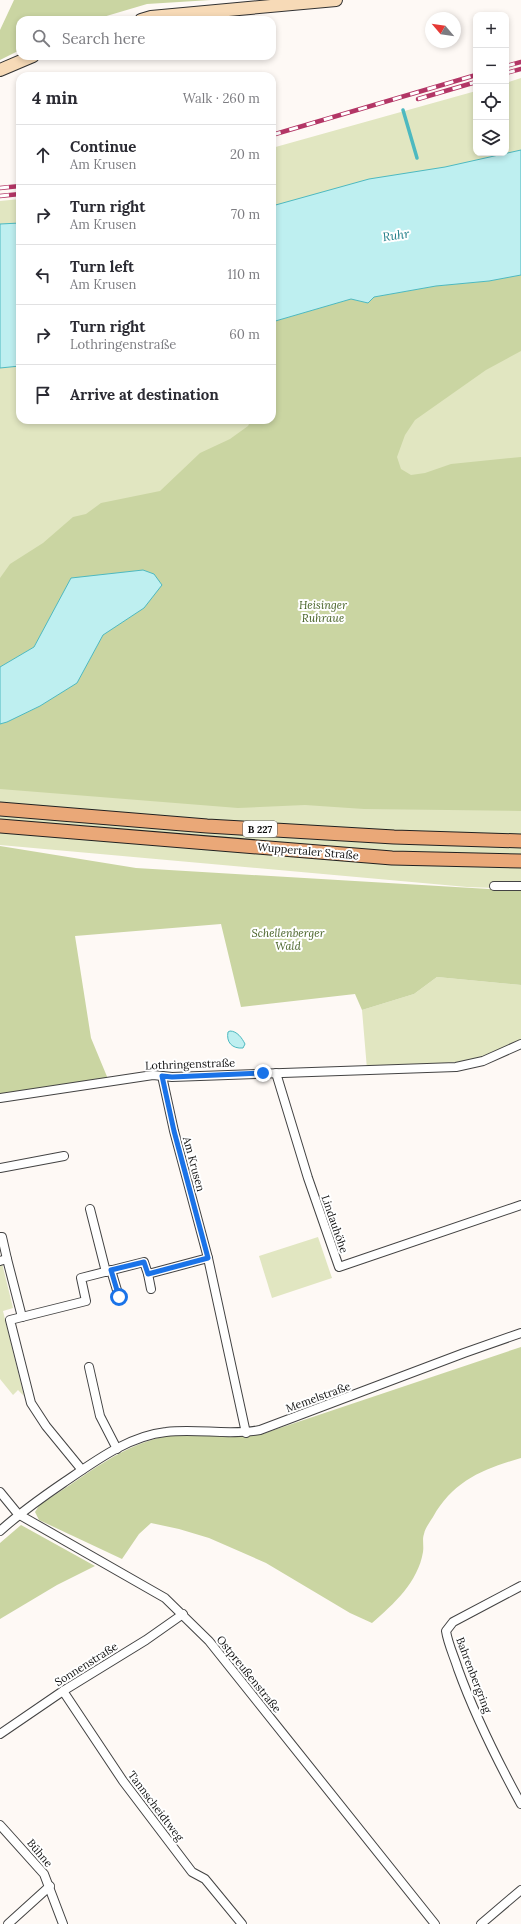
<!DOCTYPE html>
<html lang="en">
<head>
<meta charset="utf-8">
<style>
	:root { --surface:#fff; --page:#f2f2f3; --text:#2b2b33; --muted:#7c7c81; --line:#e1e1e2 }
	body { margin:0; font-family:Lora,serif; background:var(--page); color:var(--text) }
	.controls { position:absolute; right:12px; top:12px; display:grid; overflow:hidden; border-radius:8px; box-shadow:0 2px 6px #0003 }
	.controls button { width:36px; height:36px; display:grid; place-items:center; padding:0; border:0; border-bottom:1px solid var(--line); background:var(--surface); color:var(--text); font:20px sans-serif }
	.compass { position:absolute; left:425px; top:12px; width:36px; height:36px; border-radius:50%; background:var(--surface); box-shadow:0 2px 6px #0003; rotate:299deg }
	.stop { position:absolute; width:12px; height:12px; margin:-9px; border:3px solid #1a73e8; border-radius:50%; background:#fff }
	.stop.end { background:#1a73e8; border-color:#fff; box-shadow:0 1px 4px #0008 }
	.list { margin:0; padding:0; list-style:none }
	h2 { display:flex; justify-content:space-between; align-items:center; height:52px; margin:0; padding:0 16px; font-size:17px }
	h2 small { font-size:13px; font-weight:400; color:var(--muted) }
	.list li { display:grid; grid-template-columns:26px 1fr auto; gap:12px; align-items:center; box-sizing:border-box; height:60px; padding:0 16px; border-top:1px solid var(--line) }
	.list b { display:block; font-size:15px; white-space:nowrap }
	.list p { margin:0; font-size:13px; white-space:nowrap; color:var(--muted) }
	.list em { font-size:13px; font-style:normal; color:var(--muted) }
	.icon { flex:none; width:22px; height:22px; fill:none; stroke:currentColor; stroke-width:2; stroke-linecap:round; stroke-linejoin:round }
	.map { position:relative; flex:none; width:521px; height:1924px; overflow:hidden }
	.search { position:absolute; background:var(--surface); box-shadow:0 2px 6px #0003; left:16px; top:16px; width:260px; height:44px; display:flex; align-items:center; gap:10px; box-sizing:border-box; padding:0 14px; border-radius:12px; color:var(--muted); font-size:15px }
	.panel { position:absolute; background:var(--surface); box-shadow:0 2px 6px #0003; left:16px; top:72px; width:260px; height:352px; border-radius:12px }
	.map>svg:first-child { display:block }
</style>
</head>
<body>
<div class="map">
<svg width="521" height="1924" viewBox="0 0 521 1924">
	<rect width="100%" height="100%" fill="#fef9f5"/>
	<g fill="#e1e6c1">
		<polygon points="521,78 521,889 467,887 0,845 0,201 20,199 20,420 272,420 272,148 476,91 476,153 506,153 506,83"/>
		<polygon points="437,977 521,985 521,1042 491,1055 469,1061 367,1069 362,1010 414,994"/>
		<polygon points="318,1237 332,1278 272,1298 259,1256"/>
		<polygon points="0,1263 2,1263 13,1308 3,1311 24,1396 18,1390 13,1395 0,1379"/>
	</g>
	<g fill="#cad5a2">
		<polygon points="14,0 211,0 147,4 93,20 20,20 20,50 0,60 0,30"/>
		<polygon points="521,275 521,351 486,370 415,420 405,435 397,457 401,469 411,475 425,473 451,464 521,457 521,811 364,809 305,805 238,808 0,789 0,724 7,722 40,706 77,683 103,635 144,608 154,574 143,570 71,579 34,647 0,667 0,578 10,564 43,543 73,517 86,514 101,503 160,491 200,453 230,439 248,426 251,420 272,420 272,322 351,299 368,303 374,297 436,286 489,281"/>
		<polygon points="0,846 136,868 489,889 521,890 521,985 437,977 414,994 362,1010 355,994 241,1007 221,924 75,936 91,1038 108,1079 0,1097"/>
		<path d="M 521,1347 L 521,1458 C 483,1469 453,1481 433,1517 C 430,1522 425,1528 424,1534 C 422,1539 424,1546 423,1552 C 418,1582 394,1604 372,1623 L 350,1613 L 266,1563 L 209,1538 L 179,1529 L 151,1523 L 139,1534 L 122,1559 L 39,1520 L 35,1512 L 40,1504 C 85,1478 123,1440 177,1435 C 205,1432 233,1439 262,1434 Z"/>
		<polygon points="21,1525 95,1566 57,1585 0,1619 0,1543"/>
	</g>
	<g fill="#beeff0" stroke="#4db9c0">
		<polygon points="521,150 521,275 489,281 436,286 374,297 368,303 351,299 272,322 272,206 369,179 445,167"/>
		<polygon points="20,223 20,366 0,368 0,224"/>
		<polygon points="143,570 154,574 162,585 144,608 103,635 77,683 40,706 7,722 0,724 0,667 34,647 71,578"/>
		<path d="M 230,1031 C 237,1031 242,1038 245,1044 L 243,1048 C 232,1049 226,1042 228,1032 Z"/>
	</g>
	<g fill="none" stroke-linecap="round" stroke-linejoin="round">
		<polyline stroke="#4db9c0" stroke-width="3.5" points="403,110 417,158"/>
		<defs>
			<g id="minor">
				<polyline points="494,886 521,886"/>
				<polyline points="276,1073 308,1178 339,1267 521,1205"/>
				<polyline points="162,1076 174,1131 208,1258 246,1433"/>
				<polyline points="0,1098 153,1075 172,1077 456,1067 483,1061 521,1044"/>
				<polyline points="0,1168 64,1156"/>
				<polyline points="90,1209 106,1272"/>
				<polyline points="0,1237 2,1237 7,1259"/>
				<polyline points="0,1261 7,1259 22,1317"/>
				<polyline points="111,1270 119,1297"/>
				<polyline points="148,1274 151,1289"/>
				<polyline points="89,1367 100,1416 117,1449"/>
				<polyline points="82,1470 46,1426 31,1403 10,1320 86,1301 81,1278 144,1262 148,1274 208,1258"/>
				<polyline points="0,1492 18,1514 165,1598 209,1641 435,1924"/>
				<path d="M 0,1531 C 20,1513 41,1498 63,1483 C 94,1462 128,1436 166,1432 C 197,1428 229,1436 260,1430 L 464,1353 L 521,1333"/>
				<path d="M 521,1586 L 453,1622 L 446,1631 C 448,1644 454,1656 458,1669 C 475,1716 497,1760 521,1804"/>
				<polyline points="63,1691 123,1781 192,1872 205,1879 242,1924"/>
				<polyline points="0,1734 63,1691 146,1640 183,1614"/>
				<polyline points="0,1825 44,1874 63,1924"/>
				<polyline points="8,1924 50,1886"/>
				<polyline points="481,1924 521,1890"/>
			</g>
			<g id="secondary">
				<polyline points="141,20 151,17 336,0"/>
				<polyline points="0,70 33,56"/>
			</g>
			<g id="primary">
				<polyline points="0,809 207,826 394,837 521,841"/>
				<polyline points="0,826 392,858 521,861"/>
			</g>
		</defs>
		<use href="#minor" stroke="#434343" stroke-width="10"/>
		<use href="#secondary" stroke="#323232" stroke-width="14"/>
		<use href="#primary" stroke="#212121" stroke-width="15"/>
		<use href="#minor" stroke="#fff" stroke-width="8"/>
		<use href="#secondary" stroke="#f7dab7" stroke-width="12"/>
		<use href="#primary" stroke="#eaa878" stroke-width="13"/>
		<defs>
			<g id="rail">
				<polyline points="506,66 521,62"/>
				<polyline points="506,73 521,69"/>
				<polyline points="418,99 476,82"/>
				<polyline points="272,135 476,75"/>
				<polyline points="0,188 20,186"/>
				<polyline points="0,196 20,194"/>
			</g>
		</defs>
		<use href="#rail" stroke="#b33666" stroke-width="4.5"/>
		<use href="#rail" stroke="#fff" stroke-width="3" stroke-dasharray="9" stroke-linecap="butt"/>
	</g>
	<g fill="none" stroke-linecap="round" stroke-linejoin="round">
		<polyline stroke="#1a73e8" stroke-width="5" points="119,1297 111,1270 144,1262 148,1274 208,1258 174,1131 162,1076 172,1077 263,1073"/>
	</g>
	<g text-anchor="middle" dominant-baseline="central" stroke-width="4" stroke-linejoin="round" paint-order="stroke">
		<rect fill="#fff" stroke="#585858" stroke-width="1" x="243" y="821" width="34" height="16" rx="3"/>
		<g font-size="10" font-weight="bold" fill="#101010">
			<text x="260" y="829">B 227</text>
		</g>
		<g font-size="11" font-style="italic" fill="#476226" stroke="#fff">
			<text x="323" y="605">Heisinger<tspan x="323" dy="13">Ruhraue</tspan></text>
			<text x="288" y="933">Schellenberger<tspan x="288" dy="13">Wald</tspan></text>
		</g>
		<g font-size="11" fill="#101010" stroke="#fff">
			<text transform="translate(308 851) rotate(5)">Wuppertaler Straße</text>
			<text transform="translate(190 1064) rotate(-2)">Lothringenstraße</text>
			<text transform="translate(194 1164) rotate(75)">Am Krusen</text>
			<text transform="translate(335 1224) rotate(71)">Lindauhöhe</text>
			<text transform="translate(318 1397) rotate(-20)">Memelstraße</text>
			<text transform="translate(86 1664) rotate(-32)">Sonnenstraße</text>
			<text transform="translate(249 1674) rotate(51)">Ostpreußenstraße</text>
			<text transform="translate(474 1675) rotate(69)">Bahrenbergring</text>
			<text transform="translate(156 1806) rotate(53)">Tannscheidtweg</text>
			<text transform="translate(40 1853) rotate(50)">Bühne</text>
		</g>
		<g font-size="12" font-style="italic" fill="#237f89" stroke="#fff">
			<text transform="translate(396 235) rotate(-8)">Ruhr</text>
		</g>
	</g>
</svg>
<div class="controls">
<button>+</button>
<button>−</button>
<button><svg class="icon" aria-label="locate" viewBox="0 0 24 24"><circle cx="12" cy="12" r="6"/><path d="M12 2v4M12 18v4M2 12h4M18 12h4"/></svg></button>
<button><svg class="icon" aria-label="layers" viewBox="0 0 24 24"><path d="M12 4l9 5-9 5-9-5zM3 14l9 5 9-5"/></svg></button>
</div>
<svg class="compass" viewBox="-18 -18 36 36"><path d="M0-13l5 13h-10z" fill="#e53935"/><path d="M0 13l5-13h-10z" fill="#7c7c81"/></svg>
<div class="stop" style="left:119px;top:1297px"></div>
<div class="stop end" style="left:263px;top:1073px"></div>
<div class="search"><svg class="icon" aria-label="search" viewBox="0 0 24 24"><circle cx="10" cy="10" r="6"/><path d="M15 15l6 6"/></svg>Search here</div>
<section class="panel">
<h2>4 min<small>Walk · 260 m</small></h2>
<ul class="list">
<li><svg class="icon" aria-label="ahead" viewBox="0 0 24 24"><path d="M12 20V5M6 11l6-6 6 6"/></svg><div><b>Continue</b><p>Am Krusen</p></div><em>20 m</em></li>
<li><svg class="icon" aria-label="right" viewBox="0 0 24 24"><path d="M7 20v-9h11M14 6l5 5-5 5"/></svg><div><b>Turn right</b><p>Am Krusen</p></div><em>70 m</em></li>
<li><svg class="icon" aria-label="left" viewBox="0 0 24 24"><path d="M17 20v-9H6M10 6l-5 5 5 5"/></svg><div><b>Turn left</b><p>Am Krusen</p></div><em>110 m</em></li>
<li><svg class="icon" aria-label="right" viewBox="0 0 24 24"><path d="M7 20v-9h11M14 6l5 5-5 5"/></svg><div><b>Turn right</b><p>Lothringenstraße</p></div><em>60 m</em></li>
<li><svg class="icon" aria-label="arrive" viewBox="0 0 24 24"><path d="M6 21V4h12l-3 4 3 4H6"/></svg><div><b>Arrive at destination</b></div></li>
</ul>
</section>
</div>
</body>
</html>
